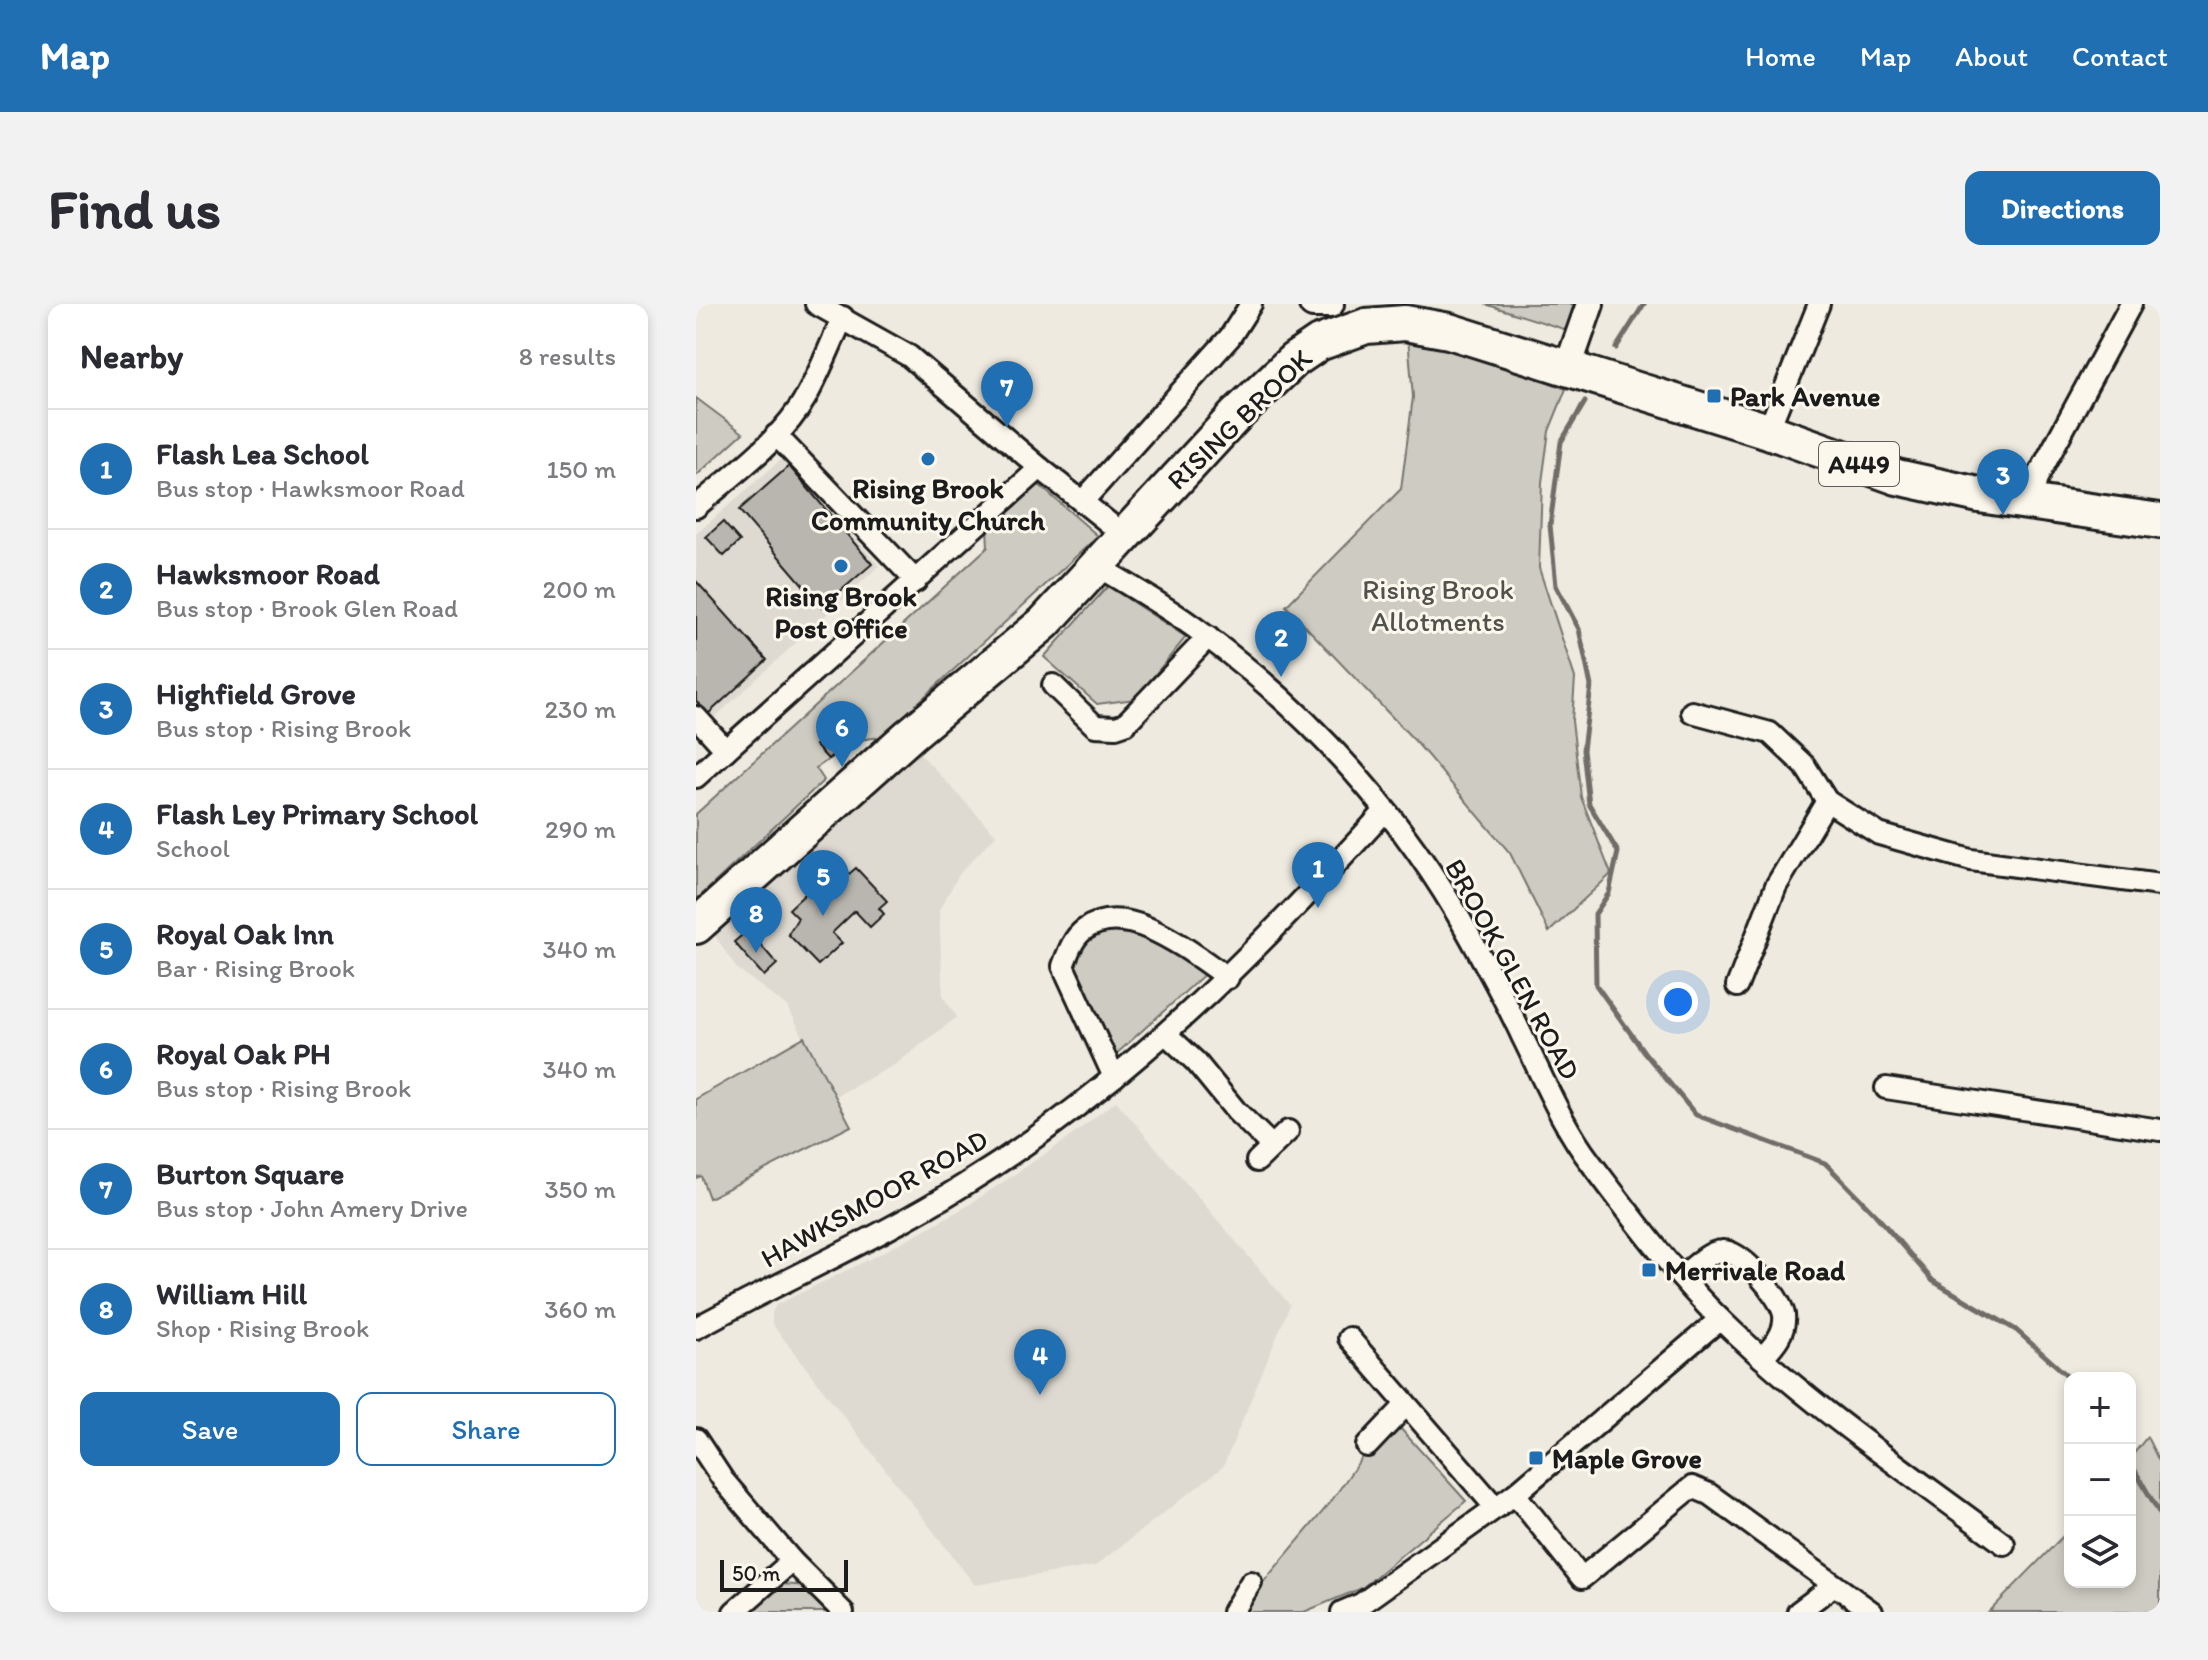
<!DOCTYPE html>
<html lang="en">
<head>
<meta charset="utf-8">
<style>
	:root { --surface:#fff; --page:#f2f2f3; --text:#2b2b33; --muted:#7c7c81; --line:#e1e1e2; --accent:#1f6fb2 }
	body { margin:0; font-family:Itim,sans-serif; background:var(--page); color:var(--text) }
	.controls { position:absolute; right:24px; bottom:24px; display:grid; overflow:hidden; border-radius:16px; box-shadow:0 4px 12px #0003 }
	.controls button { width:72px; height:72px; display:grid; place-items:center; padding:0; border:0; border-bottom:2px solid var(--line); background:var(--surface); color:var(--text); font:40px sans-serif }
	.scale { position:absolute; left:24px; bottom:20px; width:128px; box-sizing:border-box; padding-left:8px; border:4px solid #1c1c1c; border-top:0; font-size:22px; line-height:28px; white-space:nowrap; color:#1c1c1c; -webkit-text-stroke:6px #fbf7ec; paint-order:stroke }
	.you { position:absolute; left:982px; top:698px; width:28px; height:28px; margin:-20px; border:6px solid #fff; border-radius:50%; background:#1a73e8; box-shadow:0 0 0 12px #1a73e833 }
	.badge { display:grid; place-items:center; width:52px; height:52px; border-radius:50%; background:var(--accent); color:#fff; font-size:26px; font-weight:700 }
	.pin { position:absolute; translate:-50% -66px; filter:drop-shadow(0 2px 4px #0008) }
	.pin::after { content:''; position:absolute; top:42px; width:28px; height:24px; background:inherit; clip-path:polygon(0 0,100% 0,50% 100%) }
	.list { margin:0; padding:0; list-style:none }
	h2 { display:flex; justify-content:space-between; align-items:center; height:104px; margin:0; padding:0 32px; font-size:34px }
	h2 small { font-size:26px; font-weight:400; color:var(--muted) }
	.list li { display:grid; grid-template-columns:52px 1fr auto; gap:24px; align-items:center; box-sizing:border-box; height:120px; padding:0 32px; border-top:2px solid var(--line) }
	.list b { display:block; font-size:30px; white-space:nowrap }
	.list p { margin:0; font-size:26px; white-space:nowrap; color:var(--muted) }
	.list em { font-size:26px; font-style:normal; color:var(--muted) }
	.actions { display:flex; gap:16px; padding:24px 32px }
	.actions a { flex:1; padding:18px 0; border:2px solid var(--accent); border-radius:16px; text-align:center; font-size:28px; color:var(--accent) }
	.actions .main { background:var(--accent); color:#fff }
	.icon { flex:none; width:44px; height:44px; fill:none; stroke:currentColor; stroke-width:2; stroke-linecap:round; stroke-linejoin:round }
	.map { position:relative; flex:none; width:1464px; height:1308px; overflow:hidden; border-radius:16px }
	header { display:flex; align-items:center; gap:48px; box-sizing:border-box; height:112px; padding:0 40px; background:var(--accent); color:#fff }
	header strong { font-size:38px }
	nav { display:flex; gap:44px; margin-inline-start:auto; font-size:28px }
	.intro { display:flex; align-items:center; justify-content:space-between; box-sizing:border-box; height:192px; padding:0 48px }
	h1 { margin:0; font-size:56px }
	.button { padding:20px 36px; border-radius:16px; background:var(--accent); color:#fff; font-size:28px; font-weight:700 }
	main { display:flex; gap:48px; padding:0 48px }
	aside { flex:1; background:var(--surface); border-radius:16px; box-shadow:0 4px 12px #0003 }
	.map>svg:first-child { display:block }
</style>
</head>
<body>
<header>
<strong>Map</strong>
<nav><a>Home</a><a>Map</a><a>About</a><a>Contact</a></nav>
</header>
<div class="intro"><h1>Find us</h1><a class="button">Directions</a></div>
<main>
<aside>
<h2>Nearby<small>8 results</small></h2>
<ul class="list">
<li><span class="badge">1</span><div><b>Flash Lea School</b><p>Bus stop · Hawksmoor Road</p></div><em>150 m</em></li>
<li><span class="badge">2</span><div><b>Hawksmoor Road</b><p>Bus stop · Brook Glen Road</p></div><em>200 m</em></li>
<li><span class="badge">3</span><div><b>Highfield Grove</b><p>Bus stop · Rising Brook</p></div><em>230 m</em></li>
<li><span class="badge">4</span><div><b>Flash Ley Primary School</b><p>School</p></div><em>290 m</em></li>
<li><span class="badge">5</span><div><b>Royal Oak Inn</b><p>Bar · Rising Brook</p></div><em>340 m</em></li>
<li><span class="badge">6</span><div><b>Royal Oak PH</b><p>Bus stop · Rising Brook</p></div><em>340 m</em></li>
<li><span class="badge">7</span><div><b>Burton Square</b><p>Bus stop · John Amery Drive</p></div><em>350 m</em></li>
<li><span class="badge">8</span><div><b>William Hill</b><p>Shop · Rising Brook</p></div><em>360 m</em></li>
</ul>
<div class="actions"><a class="main">Save</a><a>Share</a></div>
</aside>
<div class="map">
<svg width="1464" height="1308" viewBox="0 0 1464 1308">
	<rect width="100%" height="100%" fill="#eeeadf"/>
	<filter id="ink" filterUnits="userSpaceOnUse"><feTurbulence type="fractalNoise" baseFrequency=".0125" numOctaves="2"/><feDisplacementMap in="SourceGraphic" scale="16" xChannelSelector="R" yChannelSelector="G"/><feConvolveMatrix kernelMatrix="1 2 1 2 8 2 1 2 1" color-interpolation-filters="sRGB"/></filter>
	<g filter="url(#ink)">
		<g fill="#dedad1">
			<polygon points="89,152 183,262 17,415 0,396 0,230"/>
			<polygon points="217,442 300,531 264,569 243,606 247,693 261,713 200,760 138,793 92,703 40,664 18,630 64,582"/>
			<polygon points="420,797 594,1001 527,1163 399,1262 279,1281 76,1020 76,1009 80,1001 184,950 268,904 367,838"/>
		</g>
		<g fill="#ceccc2" stroke="#75746f" stroke-width="2">
			<polygon points="789,0 887,0 877,28"/>
			<polygon points="712,33 822,66 870,85 853,127 846,178 843,264 879,374 876,417 885,493 915,570 853,628 814,549 721,439 590,302 705,185 717,93"/>
			<polygon points="0,94 47,129 0,172"/>
			<polygon points="342,180 402,232 185,433 162,436 120,464 128,476 0,596 0,510 292,243 291,223"/>
			<polygon points="412,282 490,333 439,395 401,400 348,353"/>
			<path d="M 413,620 L 446,626 L 511,668 L 417,753 C 401,723 353,659 390,630 C 396,625 406,623 413,620 Z"/>
			<polygon points="108,733 155,822 13,894 5,872 0,874 0,795"/>
			<polygon points="694,1113 770,1197 666,1284 608,1308 549,1308 547,1302 634,1199"/>
			<polygon points="1451,1133 1464,1159 1464,1308 1293,1308 1374,1225 1374,1278 1434,1278 1434,1154"/>
			<polygon points="85,1280 113,1282 135,1308 52,1308"/>
		</g>
		<g fill="none" stroke-linecap="round" stroke-linejoin="round">
			<g stroke="#6f6d69" stroke-width="5">
				<polyline points="920,44 948,0"/>
				<polyline points="889,98 865,138 854,221 860,282 883,325 895,382 887,446 893,500 922,548 913,589 899,610 900,681 948,748 1000,811 1129,859 1178,909 1237,977 1320,1026 1374,1074"/>
				<polyline points="1434,1158 1464,1210"/>
			</g>
		</g>
		<g fill="#b9b6af" stroke="#1c1c1c" stroke-width="2">
			<polygon points="93,162 176,260 126,303 43,206"/>
			<polygon points="27,218 44,237 28,252 10,233"/>
			<polygon points="0,277 71,356 12,410 0,397"/>
			<polygon points="135,427 148,441 132,455 119,441"/>
			<polygon points="142,559 153,570 160,564 191,597 183,604 188,610 174,623 159,607 136,629 146,639 122,661 92,630 102,614 93,605"/>
			<polygon points="52,626 81,660 68,672 38,638"/>
		</g>
		<g fill="none" stroke-linecap="round" stroke-linejoin="round">
			<defs>
				<g id="street">
					<polyline points="120,0 213,52 344,164 428,231"/>
					<polyline points="1072,127 1123,0"/>
					<polyline points="80,131 220,277"/>
					<polyline points="386,198 534,33 555,0"/>
					<polyline points="1335,199 1341,174 1435,0"/>
					<path d="M 0,203 C 37,170 85,137 110,93 C 124,68 135,39 147,13"/>
					<path d="M 401,262 C 438,284 476,306 510,332 C 616,411 709,515 773,631 C 792,665 811,699 827,734 C 848,776 866,821 895,859 C 936,913 977,969 1025,1016 C 1111,1100 1212,1168 1308,1240"/>
					<polyline points="357,381 399,422 420,423 429,420 512,333"/>
					<polyline points="996,408 1074,429 1109,462 1131,497 1183,530 1275,556 1464,581"/>
					<polyline points="0,413 30,446"/>
					<polyline points="0,473 344,164"/>
					<polyline points="1041,682 1080,582 1131,497"/>
					<polyline points="470,730 500,758 540,807 576,842"/>
					<path d="M 418,773 L 367,662 C 372,649 377,634 388,626 C 431,594 497,650 532,674"/>
					<polyline points="1190,784 1464,826"/>
					<polyline points="561,857 592,827"/>
					<path d="M 985,973 C 997,964 1011,948 1026,947 C 1045,945 1085,993 1088,1011 C 1090,1029 1077,1042 1066,1054"/>
					<path d="M 0,1024 C 89,975 182,935 268,881 C 430,781 562,647 689,507"/>
					<polyline points="653,1034 800,1204"/>
					<polyline points="0,1135 27,1176 96,1257 147,1308"/>
					<polyline points="671,1142 710,1101"/>
					<polyline points="819,1190 886,1274 996,1183 1013,1190 1176,1308"/>
					<polyline points="38,1308 96,1257"/>
					<polyline points="537,1308 555,1278"/>
					<polyline points="646,1308 665,1300 819,1190 1024,1015"/>
					<polyline points="1102,1308 1137,1282"/>
				</g>
				<g id="secondary">
					<polyline points="617,0 634,0"/>
					<polyline points="872,63 894,0"/>
				</g>
				<polyline id="highway" points="0,622 214,431 348,319 540,111 598,56 623,39 670,22 709,19 753,27 1072,127 1201,173 1283,191 1464,217"/>
			</defs>
			<use href="#street" stroke="#1c1c1c" stroke-width="26"/>
			<use href="#secondary" stroke="#1c1c1c" stroke-width="32"/>
			<use href="#highway" stroke="#1c1c1c" stroke-width="40"/>
			<use href="#street" stroke="#fbf7ec" stroke-width="20"/>
			<use href="#secondary" stroke="#fbf7ec" stroke-width="26"/>
			<use href="#highway" stroke="#fbf7ec" stroke-width="34"/>
		</g>
	</g>
	<g fill="#1f6fb2" stroke="#fbf7ec" stroke-width="3">
		<rect x="1010" y="84" width="16" height="16" rx="4"/>
		<circle cx="232" cy="155" r="8"/>
		<circle cx="145" cy="262" r="8"/>
		<rect x="945" y="958" width="16" height="16" rx="4"/>
		<rect x="832" y="1146" width="16" height="16" rx="4"/>
	</g>
	<g text-anchor="middle" dominant-baseline="central" stroke-width="6" stroke-linejoin="round" paint-order="stroke">
		<rect fill="#fbf7ec" stroke="#5f5e5a" stroke-width="2" x="1123" y="138" width="80" height="44" rx="6"/>
		<g font-size="26" font-weight="bold" fill="#1c1c1c">
			<text x="1163" y="160">A449</text>
		</g>
		<g font-size="28" font-weight="bold" fill="#1c1c1c" stroke="#fbf7ec" text-anchor="start">
			<text x="1034" y="92">Park Avenue</text>
			<text x="232" y="184" text-anchor="middle">Rising Brook<tspan x="232" dy="32">Community Church</tspan></text>
			<text x="145" y="292" text-anchor="middle">Rising Brook<tspan x="145" dy="32">Post Office</tspan></text>
			<text x="969" y="966">Merrivale Road</text>
			<text x="856" y="1154">Maple Grove</text>
		</g>
		<g font-size="28" fill="#1c1c1c" stroke="#fbf7ec">
			<text transform="translate(543 115) rotate(-44)">RISING BROOK</text>
			<text transform="translate(817 665) rotate(61)">BROOK GLEN ROAD</text>
			<text transform="translate(178 894) rotate(-29)">HAWKSMOOR ROAD</text>
		</g>
		<g font-size="28" fill="#51514e" stroke="#fbf7ec">
			<text x="742" y="285">Rising Brook<tspan x="742" dy="32">Allotments</tspan></text>
		</g>
	</g>
</svg>
<div class="controls">
<button>+</button>
<button>−</button>
<button><svg class="icon" aria-label="layers" viewBox="0 0 24 24"><path d="M12 4l9 5-9 5-9-5zM3 14l9 5 9-5"/></svg></button>
</div>
<div class="scale">50 m</div>
<div class="you"></div>
<div class="pin badge" style="left:622px;top:604px">1</div>
<div class="pin badge" style="left:585px;top:373px">2</div>
<div class="pin badge" style="left:1307px;top:211px">3</div>
<div class="pin badge" style="left:344px;top:1091px">4</div>
<div class="pin badge" style="left:127px;top:612px">5</div>
<div class="pin badge" style="left:146px;top:463px">6</div>
<div class="pin badge" style="left:311px;top:123px">7</div>
<div class="pin badge" style="left:60px;top:649px">8</div>
</div>
</main>
</body>
</html>
